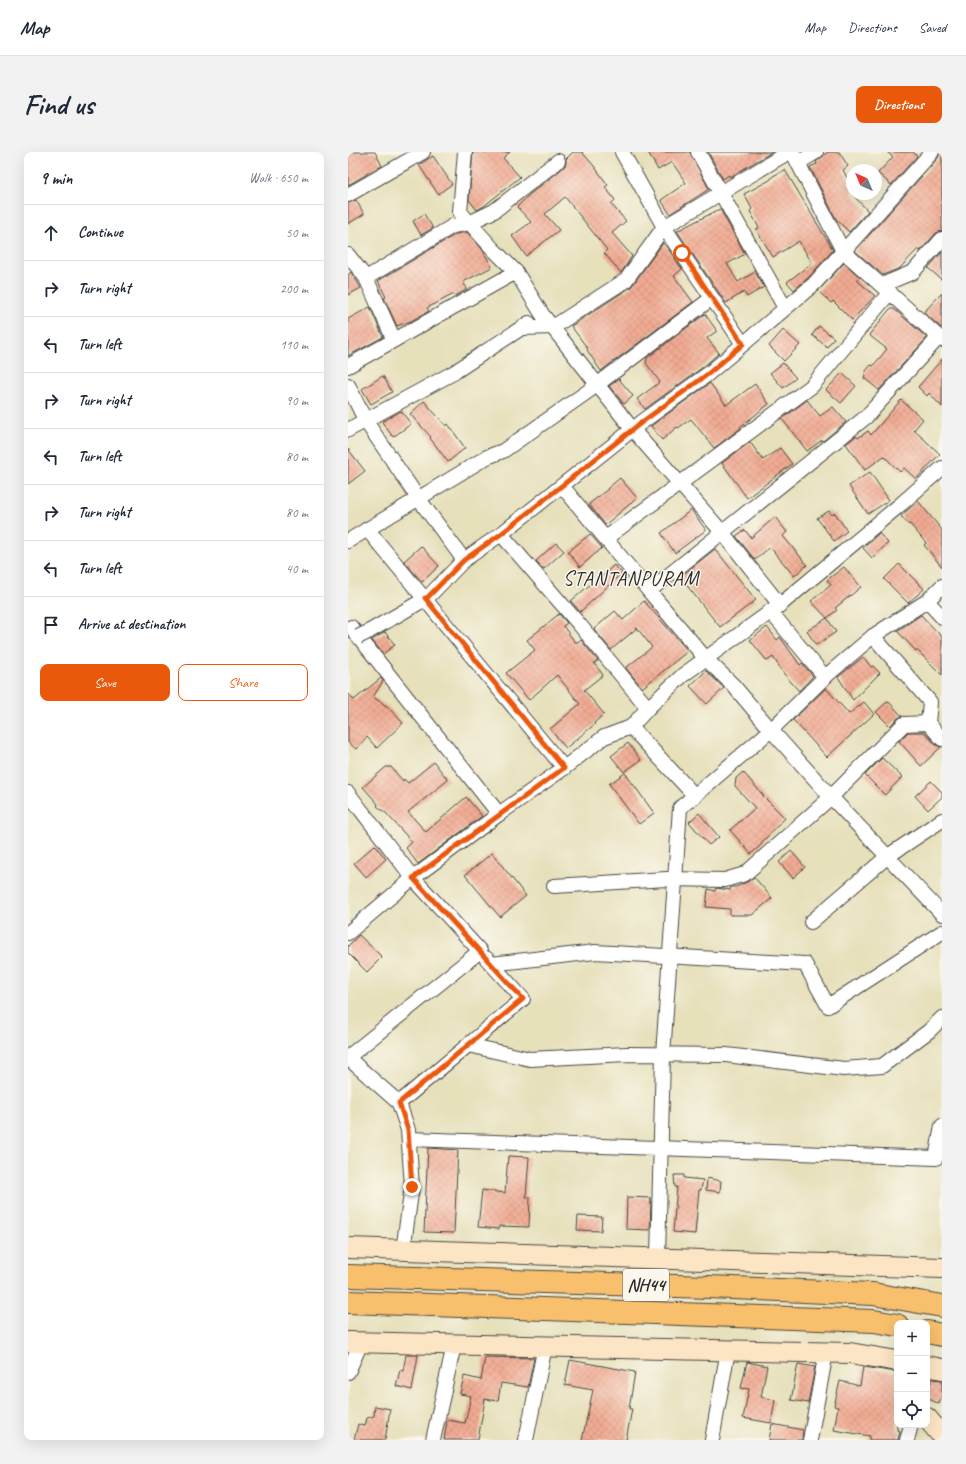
<!DOCTYPE html>
<html lang="en">
<head>
<meta charset="utf-8">
<style>
	:root { --surface:#fff; --page:#f2f2f3; --text:#1f2937; --muted:#747a83; --line:#e0e1e3; --accent:#ea580c }
	body { margin:0; font-family:Caveat,sans-serif; background:var(--page); color:var(--text) }
	.controls { position:absolute; right:12px; bottom:12px; display:grid; overflow:hidden; border-radius:8px; box-shadow:0 4px 16px #0002 }
	.controls button { width:36px; height:36px; display:grid; place-items:center; padding:0; border:0; border-bottom:1px solid var(--line); background:var(--surface); color:var(--text); font:20px sans-serif }
	.compass { position:absolute; left:498px; top:12px; width:36px; height:36px; border-radius:50%; background:var(--surface); box-shadow:0 4px 16px #0002; rotate:316deg }
	.stop { position:absolute; width:12px; height:12px; margin:-9px; border:3px solid #ea580c; border-radius:50%; background:#fff }
	.stop.end { background:#ea580c; border-color:#fff; box-shadow:0 1px 4px #0008 }
	.list { margin:0; padding:0; list-style:none }
	h2 { display:flex; justify-content:space-between; align-items:center; height:52px; margin:0; padding:0 16px; font-size:17px }
	h2 small { font-size:13px; font-weight:400; color:var(--muted) }
	.list li { display:grid; grid-template-columns:26px 1fr auto; gap:12px; align-items:center; box-sizing:border-box; height:56px; padding:0 16px; border-top:1px solid var(--line) }
	.list b { display:block; font-size:15px; white-space:nowrap }
	.list em { font-size:13px; font-style:normal; color:var(--muted) }
	.actions { display:flex; gap:8px; padding:12px 16px }
	.actions a { flex:1; padding:9px 0; border:1px solid var(--accent); border-radius:8px; text-align:center; font-size:14px; color:var(--accent) }
	.actions .main { background:var(--accent); color:#fff }
	.icon { flex:none; width:22px; height:22px; fill:none; stroke:currentColor; stroke-width:2; stroke-linecap:round; stroke-linejoin:round }
	.map { position:relative; flex:none; width:594px; height:1288px; overflow:hidden; border-radius:8px }
	header { display:flex; align-items:center; gap:24px; box-sizing:border-box; height:56px; padding:0 20px; background:var(--surface); border-bottom:1px solid var(--line) }
	header strong { font-size:19px }
	nav { display:flex; gap:22px; margin-inline-start:auto; font-size:14px }
	.intro { display:flex; align-items:center; justify-content:space-between; box-sizing:border-box; height:96px; padding:0 24px }
	h1 { margin:0; font-size:28px }
	.button { padding:10px 18px; border-radius:8px; background:var(--accent); color:#fff; font-size:14px; font-weight:700 }
	main { display:flex; gap:24px; padding:0 24px }
	aside { flex:1; background:var(--surface); border-radius:8px; box-shadow:0 4px 16px #0002 }
	.map>svg:first-child { display:block }
</style>
</head>
<body>
<header>
<strong>Map</strong>
<nav><a>Map</a><a>Directions</a><a>Saved</a></nav>
</header>
<div class="intro"><h1>Find us</h1><a class="button">Directions</a></div>
<main>
<aside>
<h2>9 min<small>Walk · 650 m</small></h2>
<ul class="list">
<li><svg class="icon" aria-label="ahead" viewBox="0 0 24 24"><path d="M12 20V5M6 11l6-6 6 6"/></svg><div><b>Continue</b></div><em>50 m</em></li>
<li><svg class="icon" aria-label="right" viewBox="0 0 24 24"><path d="M7 20v-9h11M14 6l5 5-5 5"/></svg><div><b>Turn right</b></div><em>200 m</em></li>
<li><svg class="icon" aria-label="left" viewBox="0 0 24 24"><path d="M17 20v-9H6M10 6l-5 5 5 5"/></svg><div><b>Turn left</b></div><em>110 m</em></li>
<li><svg class="icon" aria-label="right" viewBox="0 0 24 24"><path d="M7 20v-9h11M14 6l5 5-5 5"/></svg><div><b>Turn right</b></div><em>90 m</em></li>
<li><svg class="icon" aria-label="left" viewBox="0 0 24 24"><path d="M17 20v-9H6M10 6l-5 5 5 5"/></svg><div><b>Turn left</b></div><em>80 m</em></li>
<li><svg class="icon" aria-label="right" viewBox="0 0 24 24"><path d="M7 20v-9h11M14 6l5 5-5 5"/></svg><div><b>Turn right</b></div><em>80 m</em></li>
<li><svg class="icon" aria-label="left" viewBox="0 0 24 24"><path d="M17 20v-9H6M10 6l-5 5 5 5"/></svg><div><b>Turn left</b></div><em>40 m</em></li>
<li><svg class="icon" aria-label="arrive" viewBox="0 0 24 24"><path d="M6 21V4h12l-3 4 3 4H6"/></svg><div><b>Arrive at destination</b></div></li>
</ul>
<div class="actions"><a class="main">Save</a><a>Share</a></div>
</aside>
<div class="map">
<svg width="594" height="1288" viewBox="0 0 594 1288">
	<defs>
		<pattern id="building-cross-hatch" width="8" height="8" patternUnits="userSpaceOnUse"><rect width="8" height="8" fill="#f1ab93"/><path d="M0 0l8 8M0 8l8-8" fill="none" stroke="#cf937f"/></pattern>
	</defs>
	<rect width="100%" height="100%" fill="#fbf7ec"/>
	<filter id="ink" filterUnits="userSpaceOnUse"><feTurbulence type="fractalNoise" baseFrequency=".025" numOctaves="2"/><feDisplacementMap in="SourceGraphic" scale="8" xChannelSelector="R" yChannelSelector="G"/><feConvolveMatrix kernelMatrix="1 2 1 2 8 2 1 2 1" color-interpolation-filters="sRGB"/></filter>
	<filter id="wash" filterUnits="userSpaceOnUse"><feTurbulence type="fractalNoise" baseFrequency=".012" numOctaves="4" result="noise"/><feDisplacementMap in="SourceGraphic" scale="16" xChannelSelector="R" yChannelSelector="G"/><feGaussianBlur stdDeviation="0.9" result="paint"/><feColorMatrix in="noise" values="0 0 0 0 0 0 0 0 0 0 0 0 0 0 0 0 0 1.4 0 .05"/><feComposite in="paint" operator="in"/></filter>
	<g filter="url(#wash)">
		<rect width="100%" height="100%" fill="#e6e0bb"/>
		<g id="blocks">
			<g fill="url(#building-cross-hatch)">
				<polygon points="0,0 27,0 34,14 18,22 18,23 0,33"/>
				<polygon points="125,0 162,0 155,6 172,25 136,54 129,58 121,48"/>
				<polygon points="225,0 234,0 246,14 260,33 257,35 267,48 263,52 278,69 264,81 284,104 273,121 256,101 259,98 217,45 197,62 211,78 178,104 164,84 183,70 169,55 182,42 215,16 218,12 218,7"/>
				<polygon points="300,0 342,0 361,37 322,62 313,48 338,31 324,10 310,18"/>
				<polygon points="360,0 424,0 382,25 381,23 375,27"/>
				<polygon points="480,0 491,0 500,14 495,18 504,35 504,42 520,59 501,80 488,67 462,15 469,12 468,10"/>
				<polygon points="539,0 565,0 569,4 543,33 530,21 545,5"/>
				<polygon points="592,0 594,0 594,79 588,81 572,99 570,97 552,116 535,123 507,99 590,6"/>
				<polygon points="85,4 104,32 90,42 71,13"/>
				<polygon points="437,18 485,98 460,126 446,138 439,130 464,111 451,89 425,105 408,77 411,76 402,59 404,57 396,42 422,28 425,24"/>
				<polygon points="8,48 16,62 0,72 0,51"/>
				<polygon points="372,57 397,102 379,112 390,130 407,120 416,135 399,145 396,140 378,151 329,79"/>
				<polygon points="76,62 85,76 73,83 65,69"/>
				<polygon points="119,80 134,97 144,115 115,130 119,137 107,144 106,142 79,156 81,159 63,169 49,174 36,146 38,145 30,129 108,82"/>
				<polygon points="315,91 321,98 334,117 326,124 345,150 253,219 239,198 240,197 223,174 283,135"/>
				<polygon points="594,100 594,128 580,116"/>
				<polygon points="496,111 512,125 509,128 527,144 504,168 485,149 483,151 470,139"/>
				<polygon points="3,120 13,136 0,143 0,123"/>
				<polygon points="594,141 594,175 593,176 576,160"/>
				<polygon points="22,155 35,185 0,204 0,167"/>
				<polygon points="542,157 546,157 579,186 531,238 516,226 518,219 523,213 525,214 539,197 521,183"/>
				<polygon points="357,162 369,179 359,186 371,201 355,215 297,257 289,247 312,230 298,211 299,206"/>
				<polygon points="471,174 486,186 479,195 464,183"/>
				<polygon points="435,178 452,193 436,209 421,194"/>
				<polygon points="594,207 594,255 581,241 579,244 570,235"/>
				<polygon points="435,211 448,226 435,236 422,221"/>
				<polygon points="494,221 508,234 493,251 478,238"/>
				<polygon points="35,224 44,240 23,252 14,237"/>
				<polygon points="271,227 285,244 276,252 261,234"/>
				<polygon points="362,231 378,253 407,232 421,252 392,275 393,276 366,296 343,267 330,276 329,275 314,288 303,274"/>
				<polygon points="459,248 472,264 485,255 498,270 475,289 474,288 459,299 434,267"/>
				<polygon points="553,248 575,267 566,278 592,302 568,327 556,316 552,320 536,304 517,318 498,292 508,284 510,286 520,279 523,283"/>
				<polygon points="76,249 98,274 100,272 117,296 100,310 82,286 83,285 62,262"/>
				<polygon points="53,259 63,272 45,285 34,270"/>
				<polygon points="402,290 415,308 432,296 444,312 399,346 374,311"/>
				<polygon points="0,297 17,319 0,332"/>
				<polygon points="522,320 541,348 520,362 501,334"/>
				<polygon points="272,326 289,346 257,373 241,352 260,337 259,337"/>
				<polygon points="570,349 594,378 594,415 576,393 578,391 562,372 561,373 553,364"/>
				<polygon points="343,358 358,378 327,401 313,381"/>
				<polygon points="481,359 484,363 487,361 499,379 486,389 469,366"/>
				<polygon points="427,365 439,380 435,384 459,413 446,424 422,395 407,408 388,384 397,378 403,386"/>
				<polygon points="531,381 540,391 524,406 515,396"/>
				<polygon points="242,382 254,396 232,415 220,400"/>
				<polygon points="208,391 216,399 196,417 188,409"/>
				<polygon points="73,394 91,414 74,430 56,409"/>
				<polygon points="367,397 408,448 372,475 332,425"/>
				<polygon points="551,412 576,437 560,451 536,427"/>
				<polygon points="266,413 274,421 232,460 223,449 244,431 245,433"/>
				<polygon points="496,415 513,435 487,456 489,458 479,466 463,449 483,433 479,428"/>
				<polygon points="296,449 340,499 294,536 278,516 304,495 289,476 263,498 246,477 267,459 275,468"/>
				<polygon points="211,462 219,471 215,474 227,490 229,490 233,488 250,509 246,511 255,523 236,538 256,562 246,571 247,572 218,596 202,577 232,552 209,523 181,548 158,521 187,498 179,488"/>
				<polygon points="573,463 594,485 594,523 569,498 568,499 549,479"/>
				<polygon points="479,466 488,480 468,493 459,479"/>
				<polygon points="419,475 429,488 432,485 452,513 454,511 465,524 451,539 436,522 425,505 419,509 402,488"/>
				<polygon points="37,480 47,493 35,502 24,488"/>
				<polygon points="515,505 523,515 525,514 532,521 505,548 490,525"/>
				<polygon points="358,519 376,536 359,552 342,534"/>
				<polygon points="33,526 35,529 25,545 40,555 55,571 29,596 19,585 8,597 0,590 0,541 6,548"/>
				<polygon points="478,536 501,562 516,550 526,562 479,605 445,568"/>
				<polygon points="540,549 554,564 550,566 542,574 528,560"/>
				<polygon points="560,580 576,580 588,593 593,595 573,614 551,589"/>
				<polygon points="280,591 293,608 276,620 263,604"/>
				<polygon points="534,606 554,625 537,643 517,623"/>
				<polygon points="86,610 100,628 60,660 78,680 118,645 134,664 70,712 58,696 64,690 38,661 29,654 30,652 15,635 38,615 43,615 55,629 56,627 60,631"/>
				<polygon points="395,620 415,643 415,644 437,666 413,691 414,692 403,702 382,678 407,656 387,634 388,626"/>
				<polygon points="277,621 306,661 291,672 261,632"/>
				<polygon points="583,629 594,640 594,645 580,658 567,644"/>
				<polygon points="351,661 371,685 361,693 341,670"/>
				<polygon points="27,693 38,707 18,725 6,711"/>
				<polygon points="443,699 457,715 445,726 431,710"/>
				<polygon points="144,701 178,744 152,765 117,723"/>
				<polygon points="406,725 424,746 404,763 382,763 382,757 358,755 360,737 367,739 368,736 382,738 383,735 388,735 399,730"/>
				<polygon points="11,783 34,805 19,820 0,801 0,794"/>
				<polygon points="80,996 110,998 106,1081 76,1080"/>
				<polygon points="160,1004 181,1005 178,1045 182,1045 181,1075 151,1074 151,1077 130,1075 134,1038 157,1041"/>
				<polygon points="326,1023 336,1023 336,1026 355,1028 353,1038 351,1038 347,1082 325,1080 329,1035 327,1035"/>
				<polygon points="359,1026 373,1029 372,1040 358,1038"/>
				<polygon points="279,1045 303,1046 302,1078 278,1077"/>
				<polygon points="230,1064 254,1065 253,1079 229,1078"/>
				<polygon points="58,1203 70,1203 64,1238 48,1234 52,1218 55,1219"/>
				<polygon points="137,1205 186,1206 180,1235 153,1231 150,1249 137,1247 130,1288 96,1288 99,1268 117,1271 123,1244 112,1242 116,1224 133,1228"/>
				<polygon points="222,1208 287,1220 281,1257 284,1257 278,1288 234,1288 245,1238 217,1233"/>
				<polygon points="399,1210 419,1214 413,1245 427,1248 423,1271 395,1266 401,1237 393,1236"/>
				<polygon points="450,1212 467,1215 460,1251 443,1248"/>
				<polygon points="515,1215 549,1220 549,1278 552,1279 550,1288 521,1288 522,1284 486,1278 490,1255 486,1254 492,1229 512,1234"/>
				<polygon points="584,1227 594,1228 594,1242 591,1252 579,1246 579,1241"/>
				<polygon points="27,1254 42,1257 37,1288 6,1288 10,1272 17,1274 19,1266 26,1264"/>
				<polygon points="424,1272 455,1278 454,1288 421,1288"/>
			</g>
		</g>
	</g>
	<g filter="url(#ink)">
		<use href="#blocks" fill-opacity="0" stroke="#474641" stroke-width="1"/>
		<g fill="none" stroke-linecap="round" stroke-linejoin="round">
			<defs>
				<g id="street">
					<polyline points="274,0 316,75 441,0"/>
					<polyline points="350,0 437,156"/>
					<polyline points="446,3 450,11 468,0"/>
					<polyline points="450,11 495,99 594,188"/>
					<polyline points="0,43 75,0"/>
					<polyline points="0,103 18,126 46,188"/>
					<polyline points="168,120 194,162 285,278 374,380 432,453"/>
					<polyline points="18,126 105,74 121,71 146,59 210,9"/>
					<polyline points="534,133 565,120 594,87"/>
					<polyline points="174,176 205,175 278,128 316,75 395,192"/>
					<polyline points="0,214 168,120 145,97 112,60 117,0"/>
					<polyline points="0,233 17,268 70,346 116,408"/>
					<polyline points="0,278 105,221 181,171"/>
					<polyline points="214,334 301,439 518,265 591,185"/>
					<polyline points="19,377 216,616 151,662"/>
					<polyline points="153,382 231,472 300,556"/>
					<polyline points="258,386 464,234 542,140"/>
					<polyline points="0,389 139,305 155,299 242,238 364,146"/>
					<polyline points="594,434 579,449 594,465"/>
					<polyline points="301,439 358,507 385,533 423,578 483,645 594,762"/>
					<polyline points="422,459 477,525"/>
					<polyline points="20,480 79,446 116,408 153,382 294,270 360,222 466,132 584,0"/>
					<polyline points="525,484 582,550 580,571 594,587"/>
					<polyline points="283,575 347,644"/>
					<polyline points="216,616 256,585 283,575 300,556 335,523 432,453 553,352 594,316"/>
					<polyline points="0,641 65,726 132,799 0,905"/>
					<polyline points="206,734 318,727 377,728 397,722 483,645 556,572 580,571"/>
					<polyline points="463,770 540,704 594,668"/>
					<polyline points="0,781 65,726 151,662 3,475"/>
					<polyline points="143,812 247,800 457,812 480,854 594,780"/>
					<polyline points="120,893 182,907 279,902 378,903 496,917 534,914 581,879 594,866"/>
					<polyline points="0,906 51,951 60,978 64,1035 55,1098"/>
					<polyline points="51,951 175,847 138,806"/>
					<polyline points="61,987 588,1006 594,974"/>
					<polyline points="310,1106 315,903 332,656 423,578 477,525 525,484 579,449"/>
					<polyline points="0,1220 13,1191"/>
					<polyline points="85,1288 106,1193"/>
					<polyline points="178,1288 197,1194"/>
					<polyline points="364,1288 380,1198"/>
					<polyline points="462,1288 478,1200"/>
					<polyline points="559,1288 563,1273"/>
				</g>
				<g id="secondary">
					<polyline points="0,1096 594,1116"/>
					<polyline points="0,1190 502,1201 549,1209"/>
					<polyline points="579,1214 594,1217"/>
					<polyline points="579,1266 594,1284"/>
				</g>
				<g id="highway">
					<polyline points="0,1124 361,1135 525,1142 594,1154"/>
					<polyline points="0,1150 526,1169 549,1173"/>
					<polyline points="579,1180 594,1183"/>
				</g>
			</defs>
			<use href="#street" stroke="#474641" stroke-width="16"/>
			<use href="#secondary" stroke="#474641" stroke-width="22"/>
			<use href="#highway" stroke="#474641" stroke-width="24"/>
			<use href="#street" stroke="#fff" stroke-width="14"/>
			<use href="#secondary" stroke="#fce5c4" stroke-width="20"/>
			<use href="#highway" stroke="#f8bf6c" stroke-width="22"/>
			<defs>
				<polyline id="street-bridge" points="10,485 20,480"/>
			</defs>
			<use href="#street-bridge" stroke="#474641" stroke-width="16" stroke-linecap="butt"/>
			<use href="#street-bridge" stroke="#fff" stroke-width="14"/>
		</g>
	</g>
	<g fill="none" stroke-linecap="round" stroke-linejoin="round" filter="url(#ink)">
		<polyline stroke="#ea580c" stroke-width="5" points="64,1035 60,978 51,951 175,847 65,726 216,616 77,446 79,446 116,408 153,382 294,270 360,222 395,192 334,101"/>
	</g>
	<g text-anchor="middle" dominant-baseline="central" stroke-width="3" stroke-linejoin="round" paint-order="stroke">
		<rect fill="#fbf7ec" stroke="#696865" stroke-width="1" x="275" y="1117" width="46" height="32" rx="3"/>
		<g font-size="18" font-weight="bold" fill="#2b2b2b">
			<text x="298" y="1133">NH44</text>
		</g>
		<g font-size="20" letter-spacing="1" fill="#2b2b2b" stroke="#fbf7ec">
			<text x="283" y="426">STANTANPURAM</text>
		</g>
	</g>
</svg>
<div class="controls">
<button>+</button>
<button>−</button>
<button><svg class="icon" aria-label="locate" viewBox="0 0 24 24"><circle cx="12" cy="12" r="6"/><path d="M12 2v4M12 18v4M2 12h4M18 12h4"/></svg></button>
</div>
<svg class="compass" viewBox="-18 -18 36 36"><path d="M0-13l5 13h-10z" fill="#e53935"/><path d="M0 13l5-13h-10z" fill="#747a83"/></svg>
<div class="stop" style="left:334px;top:101px"></div>
<div class="stop end" style="left:64px;top:1035px"></div>
</div>
</main>
</body>
</html>
